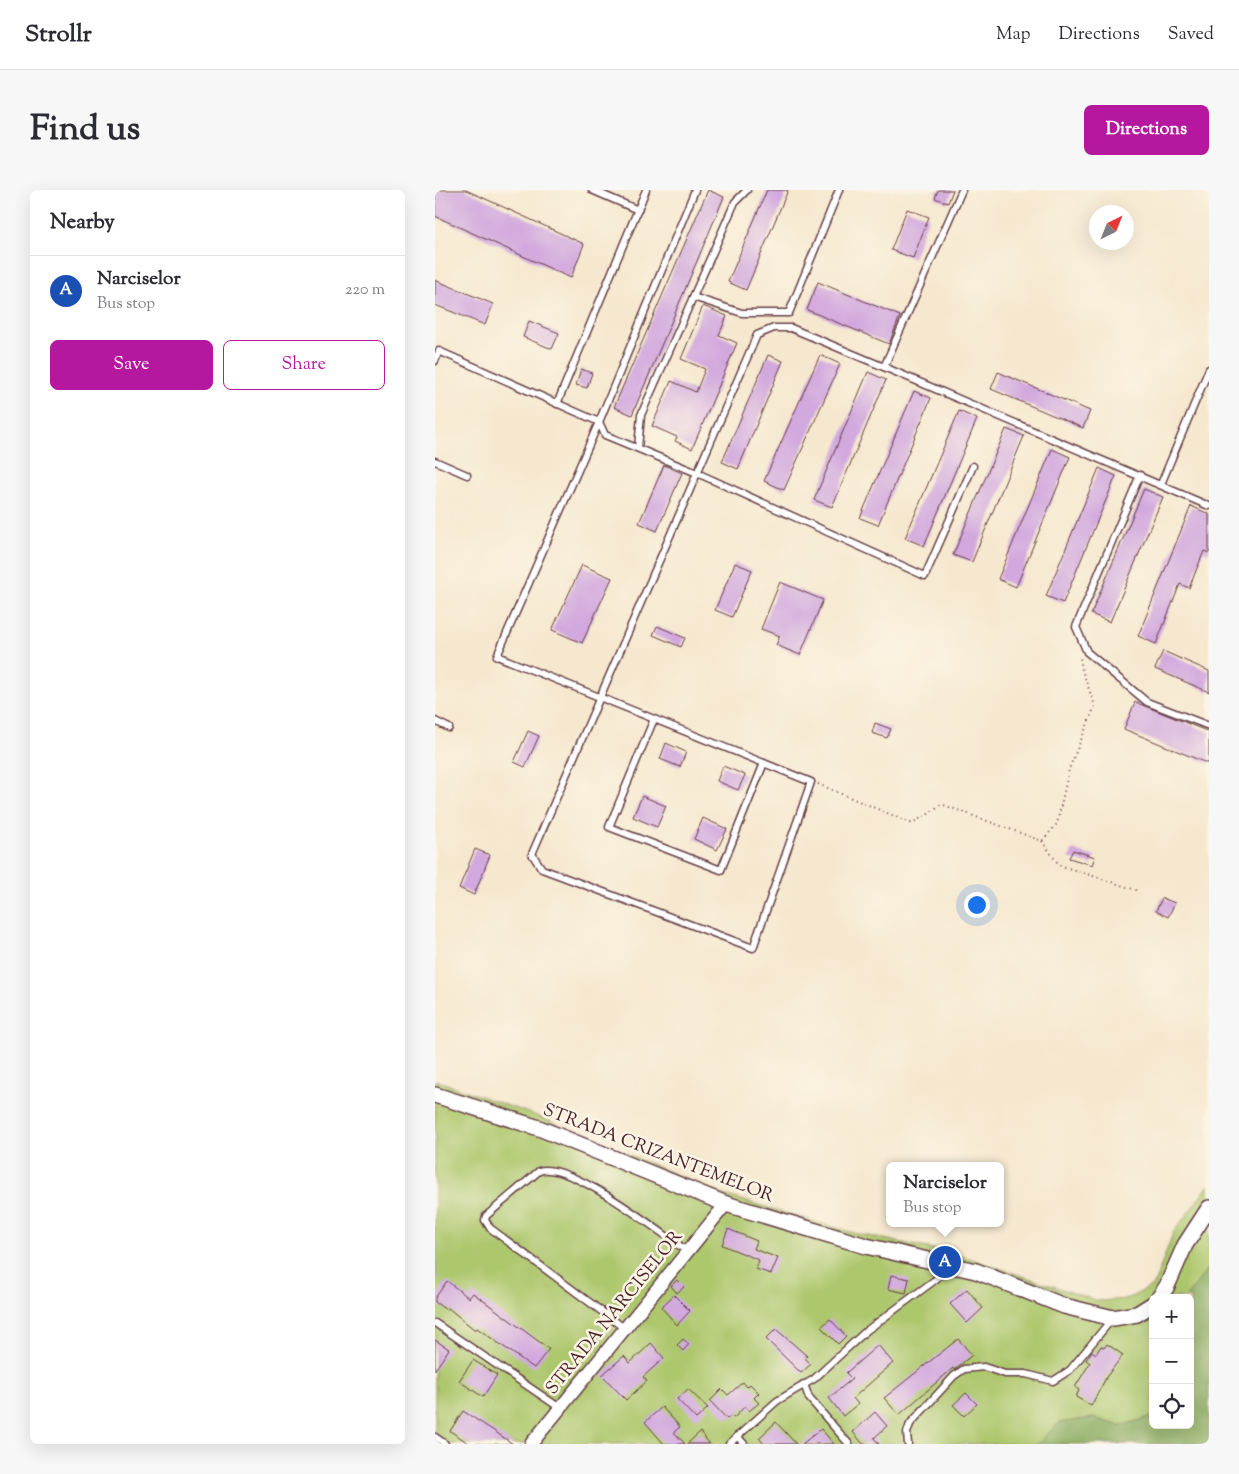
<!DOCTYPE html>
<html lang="en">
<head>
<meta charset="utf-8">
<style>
	:root { --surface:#fff; --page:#f7f7f7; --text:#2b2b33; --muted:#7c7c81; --line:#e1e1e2; --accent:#b5179e }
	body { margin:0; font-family:"Sorts Mill Goudy",serif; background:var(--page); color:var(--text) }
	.controls { position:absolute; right:15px; bottom:15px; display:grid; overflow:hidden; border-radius:8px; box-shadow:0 5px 20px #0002 }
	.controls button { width:45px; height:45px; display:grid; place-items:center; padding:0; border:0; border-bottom:1px solid var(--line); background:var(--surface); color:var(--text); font:25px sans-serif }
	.compass { position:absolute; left:654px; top:15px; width:45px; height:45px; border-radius:50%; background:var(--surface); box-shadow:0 5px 20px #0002; rotate:43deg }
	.you { position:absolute; left:541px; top:714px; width:18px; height:18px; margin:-12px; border:4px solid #fff; border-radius:50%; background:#1a73e8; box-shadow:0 0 0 8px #1a73e833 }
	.badge { display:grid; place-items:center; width:32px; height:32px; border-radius:50%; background:var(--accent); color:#fff; font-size:16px; font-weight:700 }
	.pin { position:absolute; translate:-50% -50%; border:2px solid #fff; box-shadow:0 1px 5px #0006 }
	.popup { position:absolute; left:451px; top:972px; width:118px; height:65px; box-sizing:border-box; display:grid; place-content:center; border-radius:8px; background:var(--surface); filter:drop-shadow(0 1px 4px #0005); font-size:16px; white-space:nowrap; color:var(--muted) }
	.popup b { font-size:19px; color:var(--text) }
	.popup::after { content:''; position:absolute; left:50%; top:100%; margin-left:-10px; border:10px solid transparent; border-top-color:var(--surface) }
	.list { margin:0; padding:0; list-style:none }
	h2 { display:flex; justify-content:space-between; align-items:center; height:65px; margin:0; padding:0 20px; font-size:21px }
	h2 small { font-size:16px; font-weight:400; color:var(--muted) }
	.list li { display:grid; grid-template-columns:32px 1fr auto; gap:15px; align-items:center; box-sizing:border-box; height:70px; padding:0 20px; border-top:1px solid var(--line) }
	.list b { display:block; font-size:19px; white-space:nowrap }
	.list p { margin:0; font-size:16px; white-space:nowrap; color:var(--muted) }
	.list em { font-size:16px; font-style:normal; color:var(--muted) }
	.actions { display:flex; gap:10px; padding:15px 20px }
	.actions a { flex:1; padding:11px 0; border:1px solid var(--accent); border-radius:8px; text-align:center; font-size:18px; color:var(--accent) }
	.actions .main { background:var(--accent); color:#fff }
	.icon { flex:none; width:28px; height:28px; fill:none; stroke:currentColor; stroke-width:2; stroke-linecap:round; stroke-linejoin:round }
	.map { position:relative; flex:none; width:774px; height:1254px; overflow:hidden; border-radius:8px }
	header { display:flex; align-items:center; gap:30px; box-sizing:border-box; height:70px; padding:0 25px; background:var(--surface); border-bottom:1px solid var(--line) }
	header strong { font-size:24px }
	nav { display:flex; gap:28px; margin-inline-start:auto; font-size:18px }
	.intro { display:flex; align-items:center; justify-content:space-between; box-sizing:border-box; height:120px; padding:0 30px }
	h1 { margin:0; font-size:35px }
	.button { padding:12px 22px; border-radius:8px; background:var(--accent); color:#fff; font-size:18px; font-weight:700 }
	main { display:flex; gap:30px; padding:0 30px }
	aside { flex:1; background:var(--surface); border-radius:8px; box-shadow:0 5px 20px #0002 }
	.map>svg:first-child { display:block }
</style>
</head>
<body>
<header>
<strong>Strollr</strong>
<nav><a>Map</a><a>Directions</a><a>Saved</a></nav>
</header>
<div class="intro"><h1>Find us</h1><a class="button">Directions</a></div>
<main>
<aside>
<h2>Nearby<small></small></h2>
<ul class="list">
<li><span class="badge" style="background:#1a4fb4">A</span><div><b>Narciselor</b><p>Bus stop</p></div><em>220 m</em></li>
</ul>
<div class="actions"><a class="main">Save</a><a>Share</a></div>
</aside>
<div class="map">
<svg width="774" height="1254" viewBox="0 0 774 1254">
	<rect width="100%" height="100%" fill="#fcf5e5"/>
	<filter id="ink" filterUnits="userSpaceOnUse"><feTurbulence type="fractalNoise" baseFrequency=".02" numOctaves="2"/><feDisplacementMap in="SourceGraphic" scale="10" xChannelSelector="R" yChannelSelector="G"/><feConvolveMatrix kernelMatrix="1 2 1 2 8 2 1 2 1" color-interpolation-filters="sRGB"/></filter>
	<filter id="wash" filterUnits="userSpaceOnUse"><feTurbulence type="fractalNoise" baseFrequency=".0096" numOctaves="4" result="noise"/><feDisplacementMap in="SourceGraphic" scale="20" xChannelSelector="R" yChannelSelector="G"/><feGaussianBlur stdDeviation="1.12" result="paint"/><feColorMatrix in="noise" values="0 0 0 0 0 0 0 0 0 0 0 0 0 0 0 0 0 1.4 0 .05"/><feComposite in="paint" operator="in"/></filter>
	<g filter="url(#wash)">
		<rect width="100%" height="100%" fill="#f6e8cf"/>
		<polygon fill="#adc76d" stroke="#7c734c" points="0,890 102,926 289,1005 419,1043 518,1063 663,1111 692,1109 719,1095 738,1043 774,995 774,1077 752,1108 718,1108 718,1226 686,1236 658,1228 624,1233 602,1254 0,1254"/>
		<polygon fill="#8aac60" stroke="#6a6646" points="774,1077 774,1254 602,1254 624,1233 658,1228 686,1236 718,1226 718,1235 755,1235 755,1108 752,1106"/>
		<g id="blocks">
			<g fill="#d2a9de">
				<polygon points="0,0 31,0 149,54 136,88 0,26"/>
				<polygon points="273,0 289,7 197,225 179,217"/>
				<polygon points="332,0 353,0 311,100 293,92"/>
				<polygon points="503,0 518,0 513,13 500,8"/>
				<polygon points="472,19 494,27 478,68 456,60"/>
				<polygon points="0,90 58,114 50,135 0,115"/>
				<polygon points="383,92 465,126 454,154 372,120"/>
				<polygon points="268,116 292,126 284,145 302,153 257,259 240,251 242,247 217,236 236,191 261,202 270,179 246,169"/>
				<polygon points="94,131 124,143 117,159 88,147"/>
				<polygon points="333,165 348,171 303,279 287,272"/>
				<polygon points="385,165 405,174 349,300 329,291"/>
				<polygon points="146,179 157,183 152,198 141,195"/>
				<polygon points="433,182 451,190 397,317 379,310"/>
				<polygon points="563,182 655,221 648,238 556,199"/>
				<polygon points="479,201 496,208 443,335 425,328"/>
				<polygon points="524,221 542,229 489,356 470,348"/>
				<polygon points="571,239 589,246 537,372 518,365"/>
				<polygon points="617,259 635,267 581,397 563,389"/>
				<polygon points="229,275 247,283 222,341 204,333"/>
				<polygon points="664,278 681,286 628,413 611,406"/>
				<polygon points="709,299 728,307 675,432 656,424"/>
				<polygon points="756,316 774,324 774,363 769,361 754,398 745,394 721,454 703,446"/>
				<polygon points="300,373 317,380 297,427 280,420"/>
				<polygon points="147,375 177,388 147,453 117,440"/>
				<polygon points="345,392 388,410 365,465 341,455 345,446 326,439"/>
				<polygon points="222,436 250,448 246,457 218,445"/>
				<polygon points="728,461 774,481 774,502 720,479"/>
				<polygon points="700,512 774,542 774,574 689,539"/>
				<polygon points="440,533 456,539 452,548 437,543"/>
				<polygon points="93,541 104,546 90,577 79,572"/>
				<polygon points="231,553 251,562 245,577 225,569"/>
				<polygon points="288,576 310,585 303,600 282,591"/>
				<polygon points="207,606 231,616 222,637 198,627"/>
				<polygon points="268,628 292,639 282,660 259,649"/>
				<polygon points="40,659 55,665 39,705 24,698"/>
				<polygon points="638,660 660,667 657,675 634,668"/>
				<polygon points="727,708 740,713 733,727 721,721"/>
				<polygon points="293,1039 322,1051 319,1059 343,1068 336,1084 321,1079 324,1070 287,1055"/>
				<polygon points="456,1085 474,1089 471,1103 453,1099"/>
				<polygon points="242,1090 249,1097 242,1103 236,1096"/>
				<polygon points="12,1091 34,1108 38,1103 114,1159 99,1178 42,1138 40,1140 12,1117 11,1120 0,1112 0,1108"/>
				<polygon points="532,1099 548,1118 532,1133 515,1114"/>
				<polygon points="239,1105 255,1121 242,1135 226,1117"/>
				<polygon points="395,1129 411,1146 403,1154 386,1137"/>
				<polygon points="341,1139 372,1166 370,1168 376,1174 366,1183 331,1149"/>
				<polygon points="248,1149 254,1154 248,1161 242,1155"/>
				<polygon points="523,1149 537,1165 519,1180 518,1178 464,1225 449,1208"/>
				<polygon points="0,1150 14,1159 0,1180"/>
				<polygon points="216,1153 229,1168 208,1187 212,1191 191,1210 167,1185 189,1166 195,1173"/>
				<polygon points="672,1154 688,1165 672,1186 656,1216 641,1207 644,1200 640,1197 655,1173 651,1170 657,1161 661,1164 666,1156 669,1158"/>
				<polygon points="443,1155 458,1173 418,1208 423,1214 408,1226 394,1208 417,1189 411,1183"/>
				<polygon points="38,1170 62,1185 48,1207 24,1191"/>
				<polygon points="308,1192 312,1197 315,1194 324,1203 319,1208 324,1213 314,1221 310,1216 299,1228 296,1226 292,1229 275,1211 287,1199 293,1205"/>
				<polygon points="253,1199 273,1218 261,1229 242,1209"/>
				<polygon points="531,1203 542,1214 529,1226 518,1215"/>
				<polygon points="227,1217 245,1237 239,1242 250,1254 229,1254 210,1232"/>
				<polygon points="28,1221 59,1241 78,1254 35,1254 15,1241"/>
				<polygon points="440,1222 452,1236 439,1248 444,1254 428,1254 418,1242"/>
				<polygon points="341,1232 361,1254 329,1254 324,1248"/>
				<polygon points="386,1239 399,1254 367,1254"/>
				<polygon points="265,1242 275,1254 252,1254"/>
			</g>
		</g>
	</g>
	<g filter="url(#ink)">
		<use href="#blocks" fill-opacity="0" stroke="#643d44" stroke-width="1"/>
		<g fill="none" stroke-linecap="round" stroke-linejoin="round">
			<defs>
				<g id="service">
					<polyline points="157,0 203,20"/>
					<polyline points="527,0 449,177 774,316"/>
					<polyline points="258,107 307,123 354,123 404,0"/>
					<polyline points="0,171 4,161 164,232 260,0"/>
					<polyline points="122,214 211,0"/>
					<path d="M 164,232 L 62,466 L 376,592 L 318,758 L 107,679 L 97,664 C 172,491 247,318 322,145 L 339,138 L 356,138 L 449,177"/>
					<polyline points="164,232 170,245 262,283 490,386 538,276"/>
					<polyline points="203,258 206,225 300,12 312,0"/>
					<polyline points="0,271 32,285"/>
					<polyline points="705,285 641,437 652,462 712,512 774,536"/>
					<polyline points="726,294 774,179"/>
					<polyline points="219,529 174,637 286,680 329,573"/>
					<polyline points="0,531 14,538"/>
					<polyline points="0,1133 125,1218"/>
					<path d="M 189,1138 L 55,1038 L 50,1030 L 51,1026 L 104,981 C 133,970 227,1043 253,1062"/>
					<polyline points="369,1194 374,1208 414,1254"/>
					<polyline points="302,1246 309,1254"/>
					<polyline points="0,1247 10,1254"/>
					<polyline points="294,1254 342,1211 379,1189 431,1141 500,1090 514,1076"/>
					<polyline points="473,1254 472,1243 475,1234 519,1186 529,1179 549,1177 570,1184 591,1184 618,1191 635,1180 677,1129"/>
				</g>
				<polyline id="minor" points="96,1254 291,1014"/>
				<g id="tertiary">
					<polyline points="0,905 104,938 291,1014 431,1056 541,1081 629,1116 678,1128 702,1124 718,1114"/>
					<polyline points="724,1108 732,1096 750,1055 774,1018"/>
				</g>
			</defs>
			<use href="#service" stroke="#643d44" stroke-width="9"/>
			<use href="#minor" stroke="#643d44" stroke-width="15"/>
			<use href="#tertiary" stroke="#643d44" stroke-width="18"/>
			<g stroke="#643d44" stroke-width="2" stroke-dasharray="1 4" stroke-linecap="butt">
				<polyline points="383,594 476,633 491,626 506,614 607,651 622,634 634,579 660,516 647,480 645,467"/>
				<polyline points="607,651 624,675 704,701"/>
			</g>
			<use href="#service" stroke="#fff" stroke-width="6"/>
			<use href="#minor" stroke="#fff" stroke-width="12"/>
			<use href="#tertiary" stroke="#fff" stroke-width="15"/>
		</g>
	</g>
	<g text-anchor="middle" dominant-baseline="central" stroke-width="5" stroke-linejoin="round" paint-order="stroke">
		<g font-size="18" fill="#4a1f2b" stroke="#fcf5e5">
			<text transform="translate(223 964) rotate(21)">STRADA CRIZANTEMELOR</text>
			<text transform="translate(180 1123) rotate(-51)">STRADA NARCISELOR</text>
		</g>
	</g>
</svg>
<div class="controls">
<button>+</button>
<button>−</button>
<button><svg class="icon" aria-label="locate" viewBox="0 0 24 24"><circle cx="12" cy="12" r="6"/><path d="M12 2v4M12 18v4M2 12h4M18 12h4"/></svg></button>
</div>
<svg class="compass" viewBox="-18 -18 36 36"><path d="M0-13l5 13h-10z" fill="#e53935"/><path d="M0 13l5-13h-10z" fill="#7c7c81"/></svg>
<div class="you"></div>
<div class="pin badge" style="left:510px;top:1072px;background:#1a4fb4">A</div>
<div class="popup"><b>Narciselor</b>Bus stop</div>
</div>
</main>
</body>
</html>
